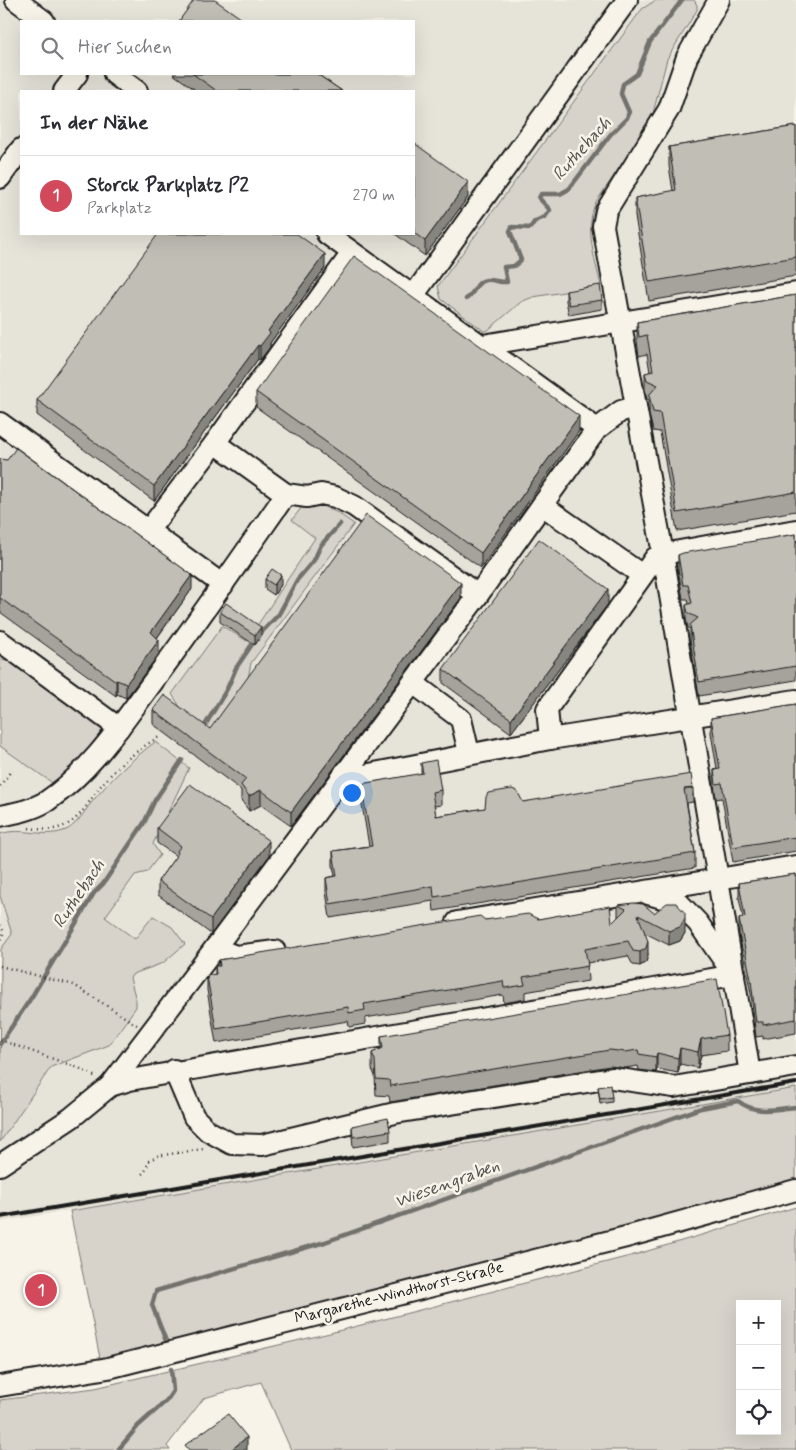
<!DOCTYPE html>
<html lang="de">
<head>
<meta charset="utf-8">
<style>
	:root { --surface:#fff; --page:#f7f7f7; --text:#2b2b33; --muted:#7c7c81; --line:#e1e1e2; --accent:#d1495b }
	body { margin:0; font-family:Mynerve,sans-serif; background:var(--page); color:var(--text) }
	.controls { position:absolute; right:15px; bottom:15px; display:grid; overflow:hidden; border-radius:0px; box-shadow:0 5px 20px #0002 }
	.controls button { width:45px; height:45px; display:grid; place-items:center; padding:0; border:0; border-bottom:1px solid var(--line); background:var(--surface); color:var(--text); font:25px sans-serif }
	.you { position:absolute; left:351px; top:792px; width:18px; height:18px; margin:-12px; border:4px solid #fff; border-radius:50%; background:#1a73e8; box-shadow:0 0 0 8px #1a73e833 }
	.badge { display:grid; place-items:center; width:32px; height:32px; border-radius:50%; background:var(--accent); color:#fff; font-size:16px; font-weight:700 }
	.pin { position:absolute; translate:-50% -50%; border:2px solid #fff; box-shadow:0 1px 5px #0006 }
	.list { margin:0; padding:0; list-style:none }
	h2 { display:flex; justify-content:space-between; align-items:center; height:65px; margin:0; padding:0 20px; font-size:21px }
	h2 small { font-size:16px; font-weight:400; color:var(--muted) }
	.list li { display:grid; grid-template-columns:32px 1fr auto; gap:15px; align-items:center; box-sizing:border-box; height:80px; padding:0 20px; border-top:1px solid var(--line) }
	.list b { display:block; font-size:19px; white-space:nowrap }
	.list p { margin:0; font-size:16px; white-space:nowrap; color:var(--muted) }
	.list em { font-size:16px; font-style:normal; color:var(--muted) }
	.icon { flex:none; width:28px; height:28px; fill:none; stroke:currentColor; stroke-width:2; stroke-linecap:round; stroke-linejoin:round }
	.map { position:relative; flex:none; width:796px; height:1450px; overflow:hidden }
	.search { position:absolute; background:var(--surface); box-shadow:0 5px 20px #0002; left:20px; top:20px; width:395px; height:55px; display:flex; align-items:center; gap:12px; box-sizing:border-box; padding:0 18px; border-radius:0px; color:var(--muted); font-size:19px }
	.panel { position:absolute; background:var(--surface); box-shadow:0 5px 20px #0002; left:20px; top:90px; width:395px; height:145px; border-radius:0px }
	.map>svg:first-child { display:block }
</style>
</head>
<body>
<div class="map">
<svg width="796" height="1450" viewBox="0 0 796 1450">
	<rect width="100%" height="100%" fill="#f7f3e8"/>
	<filter id="ink" filterUnits="userSpaceOnUse"><feTurbulence type="fractalNoise" baseFrequency=".02" numOctaves="2"/><feDisplacementMap in="SourceGraphic" scale="10" xChannelSelector="R" yChannelSelector="G"/><feConvolveMatrix kernelMatrix="1 2 1 2 8 2 1 2 1" color-interpolation-filters="sRGB"/></filter>
	<g filter="url(#ink)">
		<path fill="#e6e3d9" fill-rule="evenodd" d="M 0,0 L 796,0 L 796,1088 L 0,1222 ZM 21,21 L 414,21 L 414,74 L 21,74 ZM 21,91 L 414,91 L 414,234 L 21,234 Z"/>
		<g fill="#d7d3cb" stroke="#7a7874" fill-rule="evenodd">
			<path d="M 656,0 L 694,0 L 697,5 L 697,10 L 667,59 L 651,121 L 596,202 C 584,228 595,259 601,286 L 533,297 L 521,302 L 487,331 L 484,331 L 441,299 L 438,286 L 642,9 Z"/>
			<polygon points="320,505 338,513 354,524 251,663 247,684 211,730 207,730 182,710 172,694 222,626 247,641 315,538 292,520 301,508"/>
			<polygon points="14,659 105,728 85,754 54,784 0,746 0,660"/>
			<path d="M 155,742 L 189,768 L 153,844 L 160,855 L 147,872 L 135,875 L 105,917 L 135,939 L 153,916 L 172,927 L 185,944 L 163,963 L 133,974 L 130,978 L 136,1000 L 136,1007 L 109,1045 L 51,1067 L 0,1142 L 1,949 L 12,934 L 0,896 L 0,834 C 23,826 46,840 68,829 C 78,823 84,812 91,803 C 110,780 131,760 155,742 Z"/>
			<polygon points="796,1088 796,1178 625,1228 447,1272 101,1363 70,1211"/>
			<path d="M 796,1207 L 796,1450 L 291,1450 L 261,1382 L 204,1398 L 167,1446 L 170,1450 L 0,1450 L 0,1400 L 95,1388 L 330,1333 L 634,1255 ZM 740,1304 L 777,1304 L 777,1431 L 740,1431 Z"/>
		</g>
		<g fill="none" stroke-linecap="round" stroke-linejoin="round">
			<g stroke="#72716c" stroke-width="4.5">
				<path d="M 466,299 C 475,293 476,281 486,280 C 493,279 500,283 507,282 L 504,267 L 514,266 L 521,260 L 510,231 L 512,227 L 530,228 L 535,221 L 545,217 L 550,210 L 539,198 L 541,194 L 560,194 L 569,189 L 610,135 L 627,118 L 629,112 L 621,94 L 623,84 L 637,74 L 650,42 L 682,0"/>
				<polyline points="204,727 227,689 236,668 257,637 279,614 297,580 314,560 321,545 340,524"/>
				<polyline points="0,1044 31,998 94,893 103,884 144,823 155,800 182,760"/>
				<path d="M 166,1341 L 152,1305 L 156,1291 L 325,1242 L 701,1108 L 738,1101 C 756,1115 775,1109 796,1107"/>
				<polyline points="118,1450 138,1426 167,1400 173,1391 171,1369"/>
			</g>
			<defs>
				<g id="minor">
					<polyline points="16,0 44,21"/>
					<polyline points="114,74 137,91"/>
					<polyline points="64,91 77,74"/>
					<polyline points="0,178 21,149"/>
					<polyline points="327,234 597,429"/>
					<polyline points="413,296 627,0"/>
					<polyline points="483,345 796,293"/>
					<polyline points="0,423 223,585"/>
					<polyline points="215,443 286,494"/>
					<polyline points="542,505 597,429 621,411 636,407"/>
					<polyline points="796,530 663,554 655,558 547,709 550,739 796,700"/>
					<polyline points="148,531 215,443 352,253"/>
					<polyline points="478,595 542,505 642,575"/>
					<polyline points="0,641 119,728"/>
					<polyline points="413,683 461,719 469,753"/>
					<polyline points="344,773 359,776 550,739"/>
					<path d="M 0,816 C 16,813 32,810 47,801 C 91,771 121,725 152,683 C 198,621 242,557 286,494 L 307,497 L 321,494 L 335,497 L 354,506 L 478,595 L 215,948 L 110,1086"/>
					<polyline points="457,922 718,879 663,554 603,226 606,211 669,109 687,57 719,0"/>
					<polyline points="215,948 236,956 275,951"/>
					<polyline points="174,1070 194,1117 208,1131 232,1144 262,1145 395,1113 612,1078 674,1087 796,1066"/>
					<polyline points="750,1074 718,879 796,866"/>
					<polyline points="0,1165 71,1118 110,1086 130,1080 734,975 698,923 679,903 648,894"/>
					<polyline points="0,1386 108,1368 626,1237 796,1190"/>
				</g>
			</defs>
			<use href="#minor" stroke="#1c1c1c" stroke-width="24"/>
			<g stroke="#1c1c1c" stroke-width="2.5" stroke-dasharray="1 4" stroke-linecap="butt">
				<polyline points="0,786 11,771"/>
				<path d="M 29,828 C 42,830 54,831 66,825 C 83,817 92,795 104,782 C 120,764 139,748 161,736"/>
				<polyline points="0,925 4,932 0,940"/>
				<polyline points="0,966 74,985 137,1025"/>
				<polyline points="0,1040 79,1068 96,1077"/>
				<polyline points="142,1174 145,1172 149,1161 157,1156 203,1149"/>
			</g>
			<use href="#minor" stroke="#f7f3e8" stroke-width="20"/>
			<polyline stroke="#1c1c1c" stroke-width="4" points="0,1217 796,1083"/>
		</g>
		<g fill="#a5a39c" stroke="#1c1c1c">
			<polygon points="173,74 317,74 342,91 197,91"/>
			<polygon points="796,126 796,276 649,301 635,216 635,198 673,191 669,166 669,147"/>
			<polygon points="414,143 468,197 425,256 395,234 414,234"/>
			<polygon points="325,268 270,343 270,347 260,360 258,359 154,501 37,415 37,400"/>
			<polygon points="566,291 602,300 602,309 569,315 566,301"/>
			<polygon points="796,295 796,511 677,531 660,432 653,431 649,414 649,400 647,399 645,392 645,373 650,372 647,354 639,356 637,341 637,322"/>
			<polygon points="256,392 579,431 481,568 256,407"/>
			<polygon points="0,459 192,589 157,638 159,654 126,698 117,694 116,696 0,612"/>
			<polygon points="796,534 796,680 699,696 690,640 690,629 688,628 686,619 686,605 689,604 688,599 683,599 678,569 678,555"/>
			<polygon points="265,579 281,585 274,595 265,589"/>
			<polygon points="461,598 291,826 261,805 249,811 241,800 241,790 153,724 153,710 210,729"/>
			<polygon points="608,604 511,733 443,683 443,669"/>
			<polygon points="220,612 261,636 255,645 220,622"/>
			<polygon points="796,704 796,851 733,862 722,798 716,799 714,784 714,770 717,769 711,733 711,718"/>
			<polygon points="421,763 441,790 441,805 434,806 436,816 523,802 693,788 693,802 687,803 695,853 695,868 434,911 433,901 330,918 326,892 326,878 335,876 333,866 333,851 369,846 361,799 361,784 421,774"/>
			<polygon points="157,828 269,856 211,934 158,895 158,881 176,856 157,843"/>
			<polygon points="796,874 796,1033 763,1039 763,1036 756,1037 751,994 739,934 739,919 743,918 739,898 739,883"/>
			<polygon points="618,905 654,913 685,933 680,941 669,945 645,933 648,955 646,962 640,966 633,965 628,956 587,963 588,981 525,992 525,999 504,1003 503,995 365,1018 365,1024 349,1027 348,1021 216,1043 207,990 207,976 215,974 215,966 219,966 219,960 485,920 538,919 612,923 618,917"/>
			<polygon points="727,1035 727,1051 701,1055 698,1068 680,1064 678,1073 657,1069 656,1072 639,1070 638,1066 625,1068 610,1066 390,1102 389,1096 376,1095 375,1076 372,1069 372,1053 381,1049 381,1036"/>
			<polygon points="598,1087 612,1097 612,1102 600,1104"/>
			<polygon points="352,1126 390,1131 390,1141 353,1147 352,1136"/>
		</g>
		<g fill="#86857f" stroke="#1c1c1c">
			<polygon points="468,182 468,197 425,256 425,241"/>
			<polygon points="325,254 325,268 270,343 270,347 260,360 260,346 268,331"/>
			<polygon points="258,345 258,359 154,501 154,486"/>
			<polygon points="579,416 579,431 481,568 481,553"/>
			<polygon points="192,575 192,589 151,646 151,632"/>
			<polygon points="281,575 281,585 274,595 274,585"/>
			<polygon points="461,583 461,598 291,826 291,812"/>
			<polygon points="608,589 608,604 511,733 511,719"/>
			<polygon points="261,627 261,636 255,645 255,635"/>
			<polygon points="159,640 159,654 126,698 126,684"/>
			<polygon points="117,680 117,694 116,696 116,681"/>
			<polygon points="261,790 261,805 249,811 249,796"/>
			<polygon points="269,841 269,856 211,934 211,919"/>
			<polygon points="685,918 685,933 680,941 669,945 669,931"/>
			<polygon points="648,941 648,955 646,962 640,966 640,952"/>
			<polygon points="701,1039 701,1055 698,1068 698,1052"/>
			<polygon points="680,1048 680,1064 678,1073 678,1058"/>
			<polygon points="657,1053 657,1069 656,1072 656,1057"/>
			<polygon points="247,1437 247,1450 231,1450"/>
		</g>
		<g fill="#c0beb5" stroke="#1c1c1c">
			<polygon points="194,0 215,0 245,21 179,21"/>
			<polygon points="193,74 317,74 342,91 217,91"/>
			<polygon points="796,126 796,257 649,282 635,198 676,190 669,147"/>
			<polygon points="414,143 468,182 425,241 414,233"/>
			<polygon points="158,234 297,234 325,254 268,331 270,333 260,346 258,345 154,486 37,400"/>
			<polygon points="354,256 579,416 481,553 256,392"/>
			<polygon points="600,285 602,300 569,305 566,291"/>
			<polygon points="796,295 796,492 677,513 660,413 653,412 649,395 658,385 647,380 645,373 653,371 647,335 639,337 637,322"/>
			<polygon points="16,448 192,575 151,632 159,640 126,684 117,680 116,681 0,598 0,459 7,460"/>
			<polygon points="366,515 461,583 291,812 261,790 249,796 241,785 246,779 153,710 164,695 210,729"/>
			<polygon points="796,534 796,666 699,682 690,625 698,618 688,613 686,605 692,603 688,585 683,585 678,555 683,553"/>
			<polygon points="539,539 608,589 511,719 443,669"/>
			<polygon points="272,569 281,575 274,585 265,579"/>
			<polygon points="226,603 261,627 255,635 220,612"/>
			<polygon points="796,704 796,837 733,847 722,783 716,784 714,770 720,769 711,718"/>
			<polygon points="436,760 441,790 432,792 436,816 485,808 486,797 488,793 512,789 517,791 523,802 691,774 693,788 684,789 695,853 434,897 433,886 330,904 326,878 337,876 333,851 372,846 361,784 423,773 421,763"/>
			<polygon points="190,784 269,841 211,919 158,881 178,853 177,851 181,846 157,828"/>
			<polygon points="796,874 796,1019 763,1025 763,1022 756,1022 751,980 739,919 745,917 739,883"/>
			<polygon points="633,903 643,904 654,913 667,903 676,903 685,913 685,918 680,927 669,931 638,915 648,941 646,948 640,952 633,951 628,941 585,949 588,966 523,977 525,985 504,988 503,981 364,1004 365,1010 349,1013 348,1007 216,1029 207,976 216,974 215,966 220,966 219,960 480,916 485,920 528,914 538,919 610,906 612,923 626,909 618,905"/>
			<polygon points="717,979 727,1035 701,1039 698,1052 680,1048 678,1058 657,1053 656,1057 639,1054 638,1050 625,1052 610,1050 390,1086 389,1080 376,1079 375,1060 372,1053 383,1048 381,1036"/>
			<polygon points="610,1085 612,1097 600,1099 598,1087"/>
			<polygon points="388,1118 390,1131 353,1137 352,1126"/>
			<polygon points="228,1414 247,1437 231,1450 189,1450 185,1445"/>
		</g>
	</g>
	<g text-anchor="middle" dominant-baseline="central" stroke-width="5" stroke-linejoin="round" paint-order="stroke">
		<g font-size="16" fill="#1c1c1c" stroke="#f7f3e8">
			<text transform="translate(399 1293) rotate(-14)">Margarethe-Windthorst-Straße</text>
		</g>
		<g font-size="18" font-style="italic" fill="#565452" stroke="#f7f3e8">
			<text transform="translate(582 149) rotate(-48)">Ruthebach</text>
			<text transform="translate(79 894) rotate(-56)">Ruthebach</text>
			<text transform="translate(447 1184) rotate(-20)">Wiesengraben</text>
		</g>
	</g>
</svg>
<div class="controls">
<button>+</button>
<button>−</button>
<button><svg class="icon" aria-label="locate" viewBox="0 0 24 24"><circle cx="12" cy="12" r="6"/><path d="M12 2v4M12 18v4M2 12h4M18 12h4"/></svg></button>
</div>
<div class="you"></div>
<div class="pin badge" style="left:41px;top:1290px">1</div>
<div class="search"><svg class="icon" aria-label="search" viewBox="0 0 24 24"><circle cx="10" cy="10" r="6"/><path d="M15 15l6 6"/></svg>Hier suchen</div>
<section class="panel">
<h2>In der Nähe<small></small></h2>
<ul class="list">
<li><span class="badge">1</span><div><b>Storck Parkplatz P2</b><p>Parkplatz</p></div><em>270 m</em></li>
</ul>
</section>
</div>
</body>
</html>
